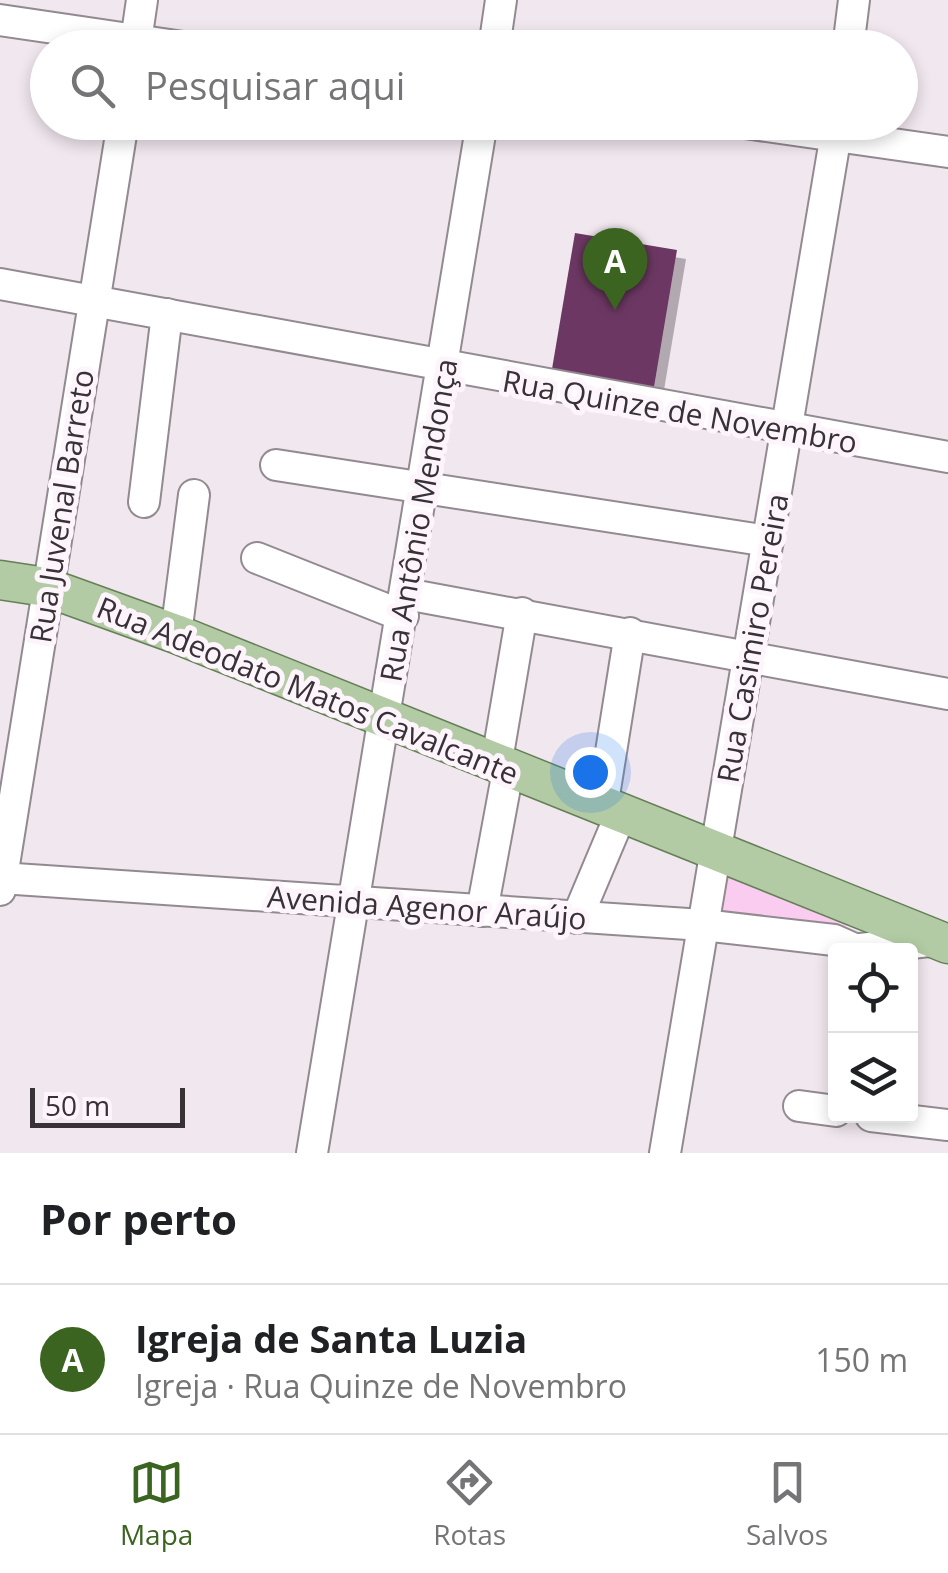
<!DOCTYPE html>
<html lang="pt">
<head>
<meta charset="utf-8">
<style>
	:root { --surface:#fff; --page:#f2f2f2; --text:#202124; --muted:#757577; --line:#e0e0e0; --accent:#3b6420 }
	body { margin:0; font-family:"Open Sans",sans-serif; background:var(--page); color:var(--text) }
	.controls { position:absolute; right:30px; bottom:30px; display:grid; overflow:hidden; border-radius:10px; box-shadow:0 5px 15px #0003 }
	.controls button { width:90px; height:90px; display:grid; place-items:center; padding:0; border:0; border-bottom:2px solid var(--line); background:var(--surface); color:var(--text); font:50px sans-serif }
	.scale { position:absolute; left:30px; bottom:25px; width:155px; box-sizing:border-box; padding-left:10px; border:5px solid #363236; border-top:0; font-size:28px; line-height:35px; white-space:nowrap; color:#363236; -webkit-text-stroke:8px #fef4fc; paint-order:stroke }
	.you { position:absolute; left:590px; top:772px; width:35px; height:35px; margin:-25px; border:8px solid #fff; border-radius:50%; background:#1a73e8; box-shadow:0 0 0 15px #1a73e833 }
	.badge { display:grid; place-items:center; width:65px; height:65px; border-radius:50%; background:var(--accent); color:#fff; font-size:32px; font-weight:700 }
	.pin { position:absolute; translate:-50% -82px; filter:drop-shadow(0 2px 5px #0008) }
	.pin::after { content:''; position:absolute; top:52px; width:35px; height:30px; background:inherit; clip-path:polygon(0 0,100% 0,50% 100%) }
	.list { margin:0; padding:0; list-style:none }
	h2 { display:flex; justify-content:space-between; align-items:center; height:130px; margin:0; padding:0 40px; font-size:42px }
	h2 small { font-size:32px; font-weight:400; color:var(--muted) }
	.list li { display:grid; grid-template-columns:65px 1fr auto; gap:30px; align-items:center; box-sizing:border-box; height:150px; padding:0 40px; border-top:2px solid var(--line) }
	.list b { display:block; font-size:38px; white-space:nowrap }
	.list p { margin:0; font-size:32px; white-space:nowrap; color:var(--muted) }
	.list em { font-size:32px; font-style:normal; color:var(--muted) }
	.icon { flex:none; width:55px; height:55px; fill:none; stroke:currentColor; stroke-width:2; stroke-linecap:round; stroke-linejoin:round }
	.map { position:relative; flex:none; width:948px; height:1153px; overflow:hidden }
	.search { position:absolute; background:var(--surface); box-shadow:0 5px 15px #0003; left:30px; right:30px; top:30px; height:110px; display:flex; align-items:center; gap:25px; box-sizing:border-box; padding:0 35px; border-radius:55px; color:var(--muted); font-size:38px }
	.sheet { height:280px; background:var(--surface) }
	nav { display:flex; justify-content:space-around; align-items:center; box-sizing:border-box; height:140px; border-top:2px solid var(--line); background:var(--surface); font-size:28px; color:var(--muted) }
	nav a { display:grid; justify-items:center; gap:5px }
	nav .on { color:var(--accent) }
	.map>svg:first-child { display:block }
</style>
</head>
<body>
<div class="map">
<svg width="948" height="1153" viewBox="0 0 948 1153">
	<defs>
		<filter id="shadow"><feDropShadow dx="9" dy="9" stdDeviation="0" flood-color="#0004"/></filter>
	</defs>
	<rect width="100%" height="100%" fill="#f1e7ef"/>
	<polygon fill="#faccf0" points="727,874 846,918 848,925 843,928 720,918"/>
	<polygon fill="#6c3963" filter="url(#shadow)" points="575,233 677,250 654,387 552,369"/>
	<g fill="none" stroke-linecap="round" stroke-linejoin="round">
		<defs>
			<g id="minor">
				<polyline points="0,20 190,48"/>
				<polyline points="135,48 142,0"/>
				<polyline points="494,48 501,0"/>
				<polyline points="848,48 854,0"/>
				<polyline points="738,122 948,152"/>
				<polyline points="0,284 948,457"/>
				<polyline points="276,465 768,541"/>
				<polyline points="144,502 167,314"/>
				<polyline points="257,558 403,616"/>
				<polyline points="406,594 948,694"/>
				<polyline points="176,634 194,495"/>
				<polyline points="496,766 522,613"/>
				<polyline points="602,808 630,633"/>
				<polyline points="0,878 703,925 834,940 852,948"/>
				<polyline points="0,890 123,122"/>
				<polyline points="482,911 508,771"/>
				<polyline points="577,918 620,816"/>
				<polyline points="844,951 937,940"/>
				<polyline points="799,1106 836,1111"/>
				<polyline points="871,1116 948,1125"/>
				<polyline points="312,1153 482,122"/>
				<polyline points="665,1153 838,122"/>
			</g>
			<polyline id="major" points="0,580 46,587 176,634 948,944"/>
		</defs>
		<use href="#minor" stroke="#938a91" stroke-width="34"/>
		<use href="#major" stroke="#657f56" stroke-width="41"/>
		<use href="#minor" stroke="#fff" stroke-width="30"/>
		<use href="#major" stroke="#b2cba4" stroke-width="38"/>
	</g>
	<g text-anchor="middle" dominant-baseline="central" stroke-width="10" stroke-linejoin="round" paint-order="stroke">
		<g font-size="30" fill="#363236" stroke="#fef4fc">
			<text transform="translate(680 411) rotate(10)">Rua Quinze de Novembro</text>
			<text transform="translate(61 506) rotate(-81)">Rua Juvenal Barreto</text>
			<text transform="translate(418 520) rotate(-80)">Rua Antônio Mendonça</text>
			<text transform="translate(752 638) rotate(-80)">Rua Casimiro Pereira</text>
			<text transform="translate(308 690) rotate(22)">Rua Adeodato Matos Cavalcante</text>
			<text transform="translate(427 907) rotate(4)">Avenida Agenor Araújo</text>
		</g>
	</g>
</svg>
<div class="controls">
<button><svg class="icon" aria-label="locate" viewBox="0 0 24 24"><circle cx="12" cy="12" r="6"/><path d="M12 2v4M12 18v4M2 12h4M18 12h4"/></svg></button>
<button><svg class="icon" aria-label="layers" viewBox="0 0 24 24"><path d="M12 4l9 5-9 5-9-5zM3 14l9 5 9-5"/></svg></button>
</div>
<div class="scale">50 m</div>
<div class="you"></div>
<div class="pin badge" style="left:615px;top:310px">A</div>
<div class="search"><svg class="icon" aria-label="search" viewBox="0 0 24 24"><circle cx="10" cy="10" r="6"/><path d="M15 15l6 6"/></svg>Pesquisar aqui</div>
</div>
<section class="sheet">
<h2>Por perto<small></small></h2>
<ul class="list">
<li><span class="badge">A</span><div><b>Igreja de Santa Luzia</b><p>Igreja · Rua Quinze de Novembro</p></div><em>150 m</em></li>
</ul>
</section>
<nav>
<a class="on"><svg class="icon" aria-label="map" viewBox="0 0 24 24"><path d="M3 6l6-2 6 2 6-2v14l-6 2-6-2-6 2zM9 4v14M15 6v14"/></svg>Mapa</a>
<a><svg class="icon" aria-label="directions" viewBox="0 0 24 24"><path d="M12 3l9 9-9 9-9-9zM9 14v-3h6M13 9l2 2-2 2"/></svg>Rotas</a>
<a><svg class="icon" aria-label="saved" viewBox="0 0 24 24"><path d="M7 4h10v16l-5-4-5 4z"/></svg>Salvos</a>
</nav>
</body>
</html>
